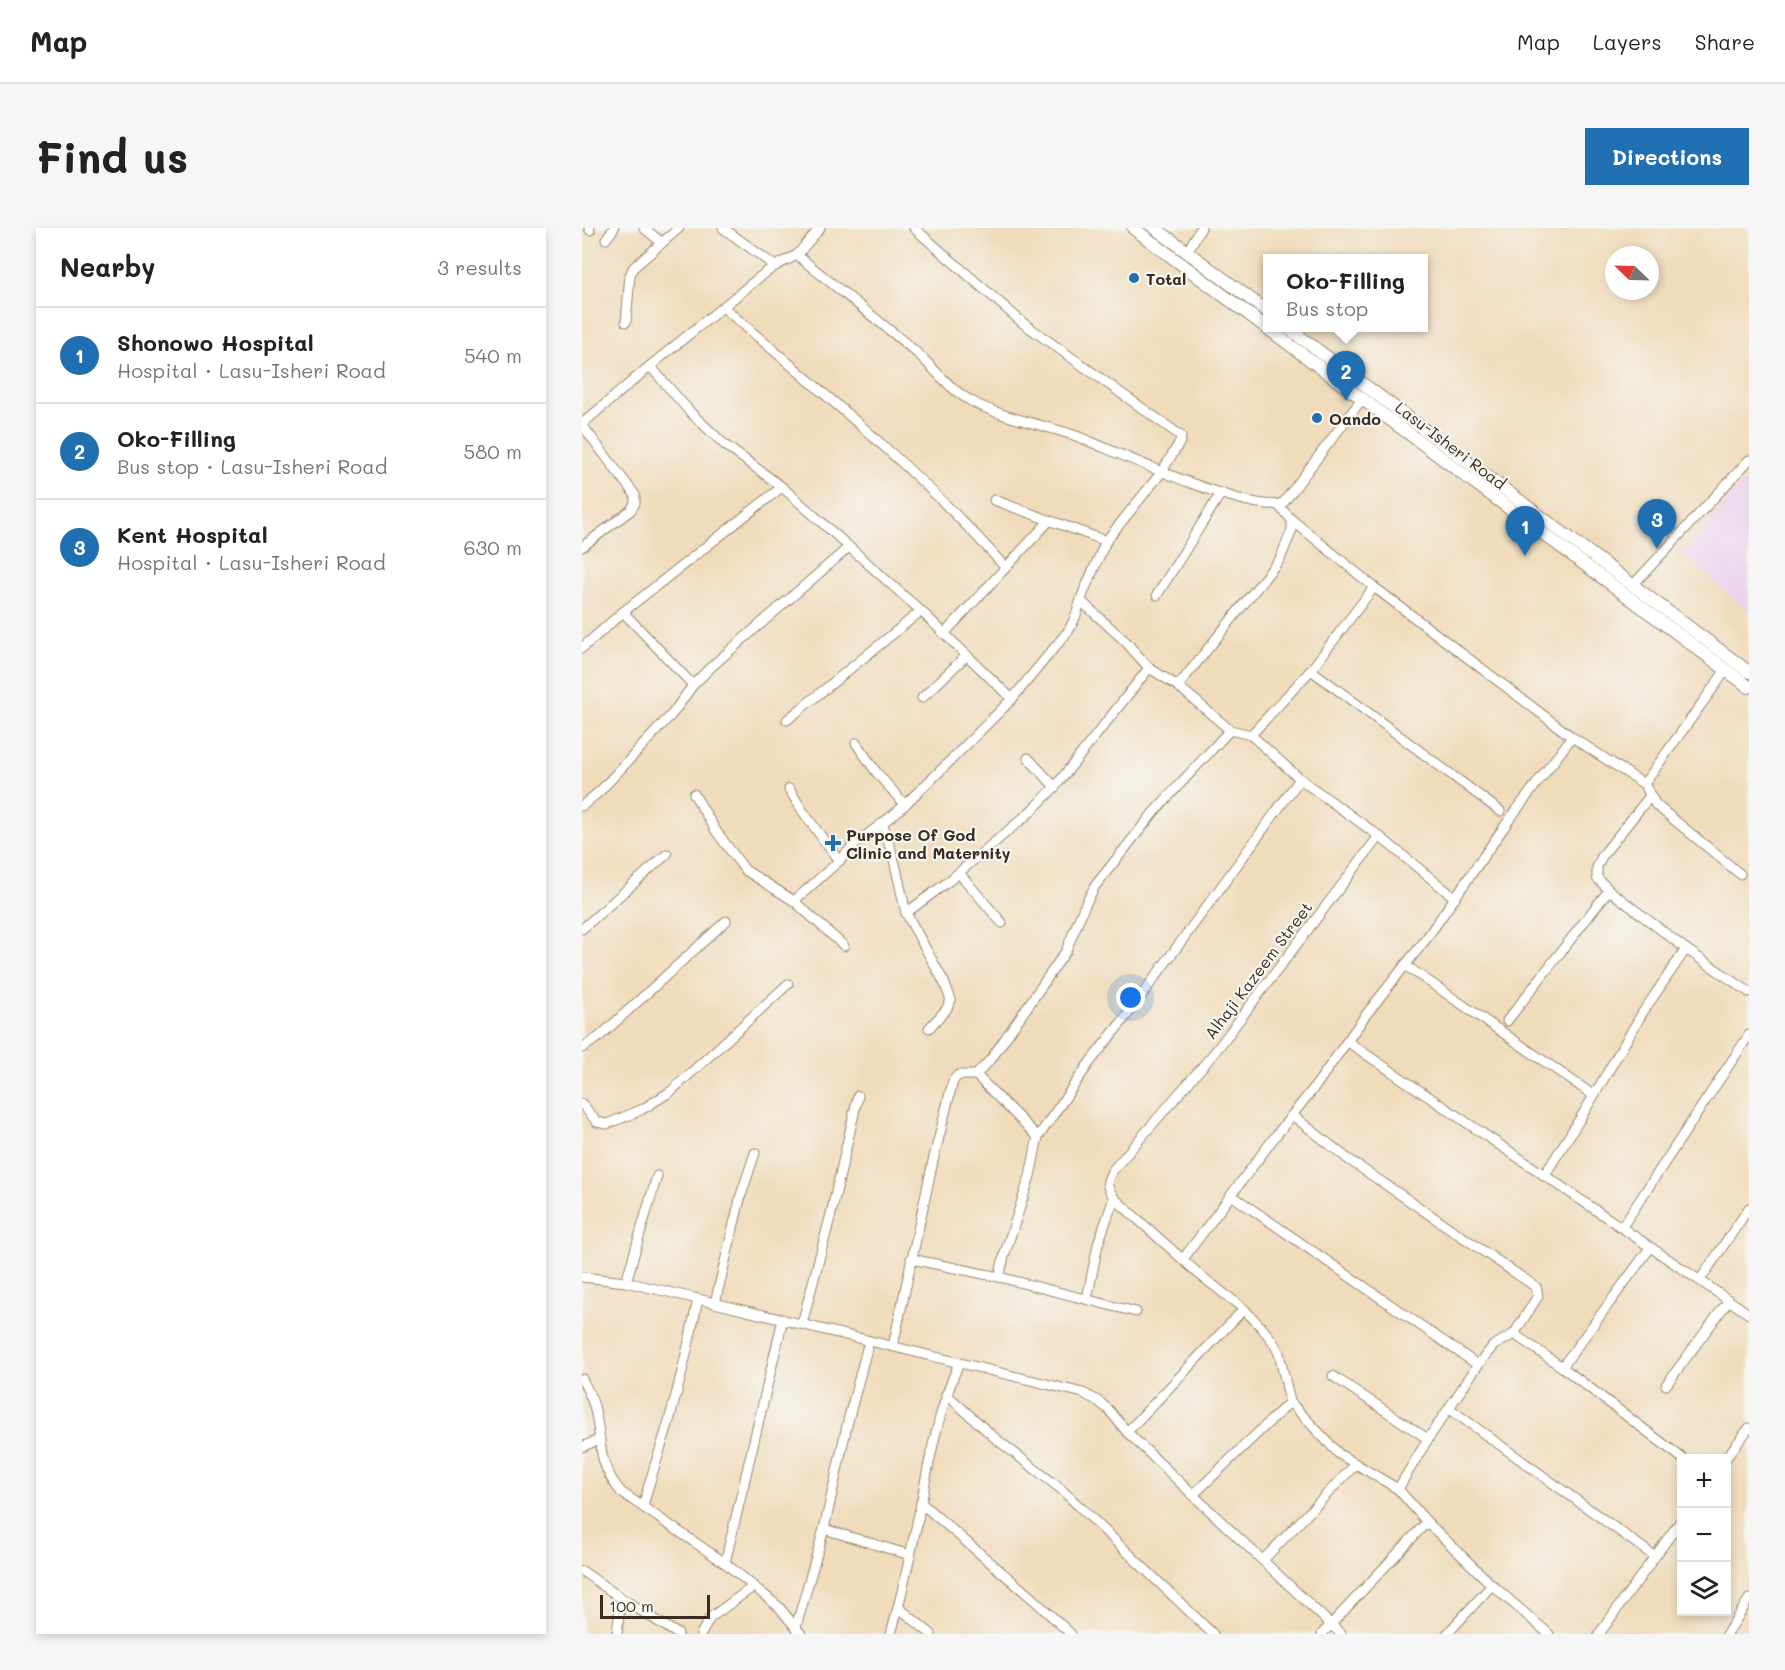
<!DOCTYPE html>
<html lang="en">
<head>
<meta charset="utf-8">
<style>
	:root { --surface:#fff; --page:#f6f6f6; --text:#222; --muted:#767676; --line:#e0e0e0; --accent:#1f6fb2 }
	body { margin:0; font-family:Mali,sans-serif; background:var(--page); color:var(--text) }
	.controls { position:absolute; right:18px; bottom:18px; display:grid; overflow:hidden; border-radius:0px; box-shadow:0 3px 9px #0003 }
	.controls button { width:54px; height:54px; display:grid; place-items:center; padding:0; border:0; border-bottom:2px solid var(--line); background:var(--surface); color:var(--text); font:30px sans-serif }
	.compass { position:absolute; left:1023px; top:18px; width:54px; height:54px; border-radius:50%; background:var(--surface); box-shadow:0 3px 9px #0003; rotate:293deg }
	.scale { position:absolute; left:18px; bottom:15px; width:110px; box-sizing:border-box; padding-left:6px; border:3px solid #3b2a1e; border-top:0; font-size:16px; line-height:21px; white-space:nowrap; color:#3b2a1e; -webkit-text-stroke:4px #f6f6f2; paint-order:stroke }
	.you { position:absolute; left:549px; top:770px; width:21px; height:21px; margin:-15px; border:4px solid #fff; border-radius:50%; background:#1a73e8; box-shadow:0 0 0 9px #1a73e833 }
	.badge { display:grid; place-items:center; width:39px; height:39px; border-radius:50%; background:var(--accent); color:#fff; font-size:20px; font-weight:700 }
	.pin { position:absolute; translate:-50% -50px; filter:drop-shadow(0 2px 3px #0008) }
	.pin::after { content:''; position:absolute; top:32px; width:21px; height:18px; background:inherit; clip-path:polygon(0 0,100% 0,50% 100%) }
	.popup { position:absolute; left:681px; top:26px; width:165px; height:78px; box-sizing:border-box; display:grid; place-content:center; border-radius:0px; background:var(--surface); filter:drop-shadow(0 2px 4px #0005); font-size:20px; white-space:nowrap; color:var(--muted) }
	.popup b { font-size:22px; color:var(--text) }
	.popup::after { content:''; position:absolute; left:50%; top:100%; margin-left:-12px; border:12px solid transparent; border-top-color:var(--surface) }
	.list { margin:0; padding:0; list-style:none }
	h2 { display:flex; justify-content:space-between; align-items:center; height:78px; margin:0; padding:0 24px; font-size:26px }
	h2 small { font-size:20px; font-weight:400; color:var(--muted) }
	.list li { display:grid; grid-template-columns:39px 1fr auto; gap:18px; align-items:center; box-sizing:border-box; height:96px; padding:0 24px; border-top:2px solid var(--line) }
	.list b { display:block; font-size:22px; white-space:nowrap }
	.list p { margin:0; font-size:20px; white-space:nowrap; color:var(--muted) }
	.list em { font-size:20px; font-style:normal; color:var(--muted) }
	.icon { flex:none; width:33px; height:33px; fill:none; stroke:currentColor; stroke-width:2; stroke-linecap:round; stroke-linejoin:round }
	.map { position:relative; flex:none; width:1167px; height:1406px; overflow:hidden; border-radius:0px }
	header { display:flex; align-items:center; gap:36px; box-sizing:border-box; height:84px; padding:0 30px; background:var(--surface); border-bottom:2px solid var(--line) }
	header strong { font-size:28px }
	nav { display:flex; gap:33px; margin-inline-start:auto; font-size:21px }
	.intro { display:flex; align-items:center; justify-content:space-between; box-sizing:border-box; height:144px; padding:0 36px }
	h1 { margin:0; font-size:42px }
	.button { padding:15px 27px; border-radius:0px; background:var(--accent); color:#fff; font-size:21px; font-weight:700 }
	main { display:flex; gap:36px; padding:0 36px }
	aside { flex:1; background:var(--surface); border-radius:0px; box-shadow:0 3px 9px #0003 }
	.map>svg:first-child { display:block }
</style>
</head>
<body>
<header>
<strong>Map</strong>
<nav><a>Map</a><a>Layers</a><a>Share</a></nav>
</header>
<div class="intro"><h1>Find us</h1><a class="button">Directions</a></div>
<main>
<aside>
<h2>Nearby<small>3 results</small></h2>
<ul class="list">
<li><span class="badge">1</span><div><b>Shonowo Hospital</b><p>Hospital · Lasu-Isheri Road</p></div><em>540 m</em></li>
<li><span class="badge">2</span><div><b>Oko-Filling</b><p>Bus stop · Lasu-Isheri Road</p></div><em>580 m</em></li>
<li><span class="badge">3</span><div><b>Kent Hospital</b><p>Hospital · Lasu-Isheri Road</p></div><em>630 m</em></li>
</ul>
</aside>
<div class="map">
<svg width="1167" height="1406" viewBox="0 0 1167 1406">
	<rect width="100%" height="100%" fill="#f6f6f2"/>
	<filter id="ink" filterUnits="userSpaceOnUse"><feTurbulence type="fractalNoise" baseFrequency=".0167" numOctaves="2"/><feDisplacementMap in="SourceGraphic" scale="12" xChannelSelector="R" yChannelSelector="G"/><feConvolveMatrix kernelMatrix="1 2 1 2 8 2 1 2 1" color-interpolation-filters="sRGB"/></filter>
	<filter id="wash" filterUnits="userSpaceOnUse"><feTurbulence type="fractalNoise" baseFrequency=".008" numOctaves="4" result="noise"/><feDisplacementMap in="SourceGraphic" scale="24" xChannelSelector="R" yChannelSelector="G"/><feGaussianBlur stdDeviation="1.35" result="paint"/><feColorMatrix in="noise" values="0 0 0 0 0 0 0 0 0 0 0 0 0 0 0 0 0 1.4 0 .05"/><feComposite in="paint" operator="in"/></filter>
	<g filter="url(#wash)">
		<rect width="100%" height="100%" fill="#f0dcbb"/>
		<polygon fill="#ead1ec" points="1167,247 1167,384 1100,327"/>
	</g>
	<g filter="url(#ink)">
		<g fill="none" stroke-linecap="round" stroke-linejoin="round">
			<defs>
				<g id="minor">
					<polyline points="7,0 8,2"/>
					<polyline points="62,0 80,15"/>
					<polyline points="141,0 193,38"/>
					<polyline points="24,11 32,0"/>
					<polyline points="605,24 619,0"/>
					<path d="M 215,27 C 255,60 296,92 335,125 C 353,141 368,162 389,173 C 422,191 462,196 497,209 C 530,222 675,290 702,274 L 780,171"/>
					<path d="M 141,79 C 236,161 340,245 423,339"/>
					<polyline points="44,94 48,47 51,40 97,0"/>
					<polyline points="68,138 109,185 143,217 200,259 339,383 430,471"/>
					<polyline points="0,196 68,138 179,48 193,38 215,27 238,0"/>
					<polyline points="0,197 53,267 53,275 49,282 0,319"/>
					<polyline points="412,272 524,313"/>
					<polyline points="696,277 710,292 792,359 990,509 1062,556 1074,577 1158,646"/>
					<polyline points="1051,357 1167,232"/>
					<polyline points="575,367 639,265"/>
					<polyline points="499,373 543,413 567,440 596,458 648,502 669,507 718,551 797,608"/>
					<polyline points="41,384 111,457"/>
					<polyline points="362,406 467,293"/>
					<polyline points="0,420 41,384 200,259"/>
					<polyline points="729,442 918,583"/>
					<polyline points="596,458 698,331 710,302 710,292"/>
					<polyline points="340,470 385,427"/>
					<polyline points="205,492 339,383"/>
					<polyline points="669,507 729,442 792,359"/>
					<polyline points="274,515 295,545 323,577"/>
					<polyline points="446,530 473,559"/>
					<polyline points="1062,556 1144,442"/>
					<polyline points="207,561 222,585 257,633"/>
					<polyline points="112,566 134,603 163,642 212,673 262,718"/>
					<polyline points="1068,568 1020,628 1015,639 1015,650 1027,662 1104,721 1167,764"/>
					<polyline points="0,578 18,563 91,485 111,457 129,439 267,319"/>
					<polyline points="301,596 313,636 324,685 362,754 369,772 364,782 347,800"/>
					<polyline points="377,645 420,695"/>
					<polyline points="212,673 257,633 272,617 316,583 357,544 430,471 487,402 493,390 502,363 524,313 579,245 598,214 599,208 441,95 332,0"/>
					<polyline points="324,685 367,653 447,585 473,559 567,440"/>
					<polyline points="0,701 85,626"/>
					<polyline points="823,737 1011,867"/>
					<polyline points="925,793 1027,662"/>
					<polyline points="766,814 1167,1086"/>
					<polyline points="0,820 17,809 144,693"/>
					<polyline points="394,847 456,909"/>
					<polyline points="0,876 15,894 25,896 59,882 88,864 206,756"/>
					<polyline points="710,887 766,931 954,1059 956,1068 932,1106 980,1139 1100,1230"/>
					<polyline points="962,948 1001,886 1061,784 1104,721"/>
					<polyline points="649,967 896,1137"/>
					<polyline points="1040,999 1167,807"/>
					<polyline points="329,1031 417,1049 554,1084"/>
					<polyline points="601,1031 695,906 735,856 783,788 844,711 927,592 990,509"/>
					<polyline points="0,1049 44,1054 116,1071 501,1165 516,1173 527,1182 545,1204 611,1267 759,1406"/>
					<polyline points="417,1049 423,1025 448,948 456,909 508,834 546,786 718,551"/>
					<polyline points="1118,1052 1167,980"/>
					<polyline points="44,1054 75,948"/>
					<polyline points="505,1071 516,1016 532,970"/>
					<polyline points="133,1075 159,967 173,925"/>
					<polyline points="220,1096 249,986 276,868"/>
					<polyline points="311,1118 351,933 371,853 376,847 394,847 409,831 484,723 502,679 513,658 572,584 648,502"/>
					<polyline points="980,1139 1068,1020"/>
					<polyline points="751,1148 846,1211"/>
					<path d="M 0,1151 C 5,1161 11,1171 13,1182 C 21,1216 14,1234 39,1264 L 143,1335 L 197,1379 L 219,1406"/>
					<polyline points="1084,1157 1147,1072"/>
					<polyline points="364,1166 413,1210 480,1262 631,1406"/>
					<polyline points="868,1181 1072,1328"/>
					<polyline points="545,1204 662,1081"/>
					<polyline points="0,1219 18,1211"/>
					<polyline points="1144,1230 1167,1200"/>
					<path d="M 816,1261 L 757,1226 L 708,1174 L 697,1125 L 690,1112 L 679,1099 L 662,1081 L 618,1047 L 532,970 C 524,957 523,955 531,942 L 633,824 L 797,608 L 873,670"/>
					<polyline points="611,1267 708,1174"/>
					<polyline points="339,1275 451,1371 489,1406"/>
					<path d="M 61,1279 C 67,1253 76,1229 84,1203 C 97,1160 107,1115 116,1071"/>
					<polyline points="845,1294 910,1357 967,1406"/>
					<polyline points="242,1301 328,1327"/>
					<polyline points="681,1332 774,1236"/>
					<polyline points="143,1335 201,1091"/>
					<polyline points="0,1343 39,1370"/>
					<polyline points="316,1379 349,1406"/>
					<polyline points="214,1399 242,1301 266,1193 287,1113"/>
					<polyline points="35,1406 39,1370 96,1406"/>
					<polyline points="119,1406 128,1390 172,1358"/>
					<path d="M 309,1406 C 321,1363 330,1320 339,1276 C 348,1228 357,1181 377,1135"/>
					<polyline points="740,1406 845,1294 816,1261 846,1211 896,1137 911,1118 932,1106"/>
					<polyline points="865,1406 910,1357"/>
					<polyline points="1017,1406 1100,1291"/>
					<polyline points="1145,1406 1167,1371"/>
				</g>
				<g id="major">
					<polyline points="551,0 1167,459"/>
					<polyline points="573,0 686,84"/>
					<polyline points="706,100 1167,444"/>
				</g>
			</defs>
			<use href="#minor" stroke="#96836c" stroke-width="11"/>
			<use href="#major" stroke="#96836c" stroke-width="14"/>
			<use href="#minor" stroke="#fff" stroke-width="9"/>
			<use href="#major" stroke="#fff" stroke-width="12"/>
		</g>
	</g>
	<g fill="#1f6fb2" stroke="#f6f6f2" stroke-width="2">
		<circle cx="552" cy="50" r="6"/>
		<circle cx="735" cy="190" r="6"/>
		<path d="M248 606h6v6h6v6h-6v6h-6v-6h-6v-6h6z"/>
	</g>
	<g text-anchor="middle" dominant-baseline="central" stroke-width="4.5" stroke-linejoin="round" paint-order="stroke">
		<g font-size="16" font-weight="bold" fill="#3b2a1e" stroke="#f6f6f2" text-anchor="start">
			<text x="564" y="50">Total</text>
			<text x="747" y="190">Oando</text>
			<text x="264" y="606">Purpose Of God<tspan x="264" dy="18">Clinic and Maternity</tspan></text>
		</g>
		<g font-size="16" fill="#3b2a1e" stroke="#f6f6f2">
			<text transform="translate(869 217) rotate(37)">Lasu-Isheri Road</text>
			<text transform="translate(676 742) rotate(-53)">Alhaji Kazeem Street</text>
		</g>
	</g>
</svg>
<div class="controls">
<button>+</button>
<button>−</button>
<button><svg class="icon" aria-label="layers" viewBox="0 0 24 24"><path d="M12 4l9 5-9 5-9-5zM3 14l9 5 9-5"/></svg></button>
</div>
<svg class="compass" viewBox="-18 -18 36 36"><path d="M0-13l5 13h-10z" fill="#e53935"/><path d="M0 13l5-13h-10z" fill="#767676"/></svg>
<div class="scale">100 m</div>
<div class="you"></div>
<div class="pin badge" style="left:943px;top:328px">1</div>
<div class="pin badge" style="left:764px;top:173px">2</div>
<div class="popup"><b>Oko-Filling</b>Bus stop</div>
<div class="pin badge" style="left:1075px;top:321px">3</div>
</div>
</main>
</body>
</html>
